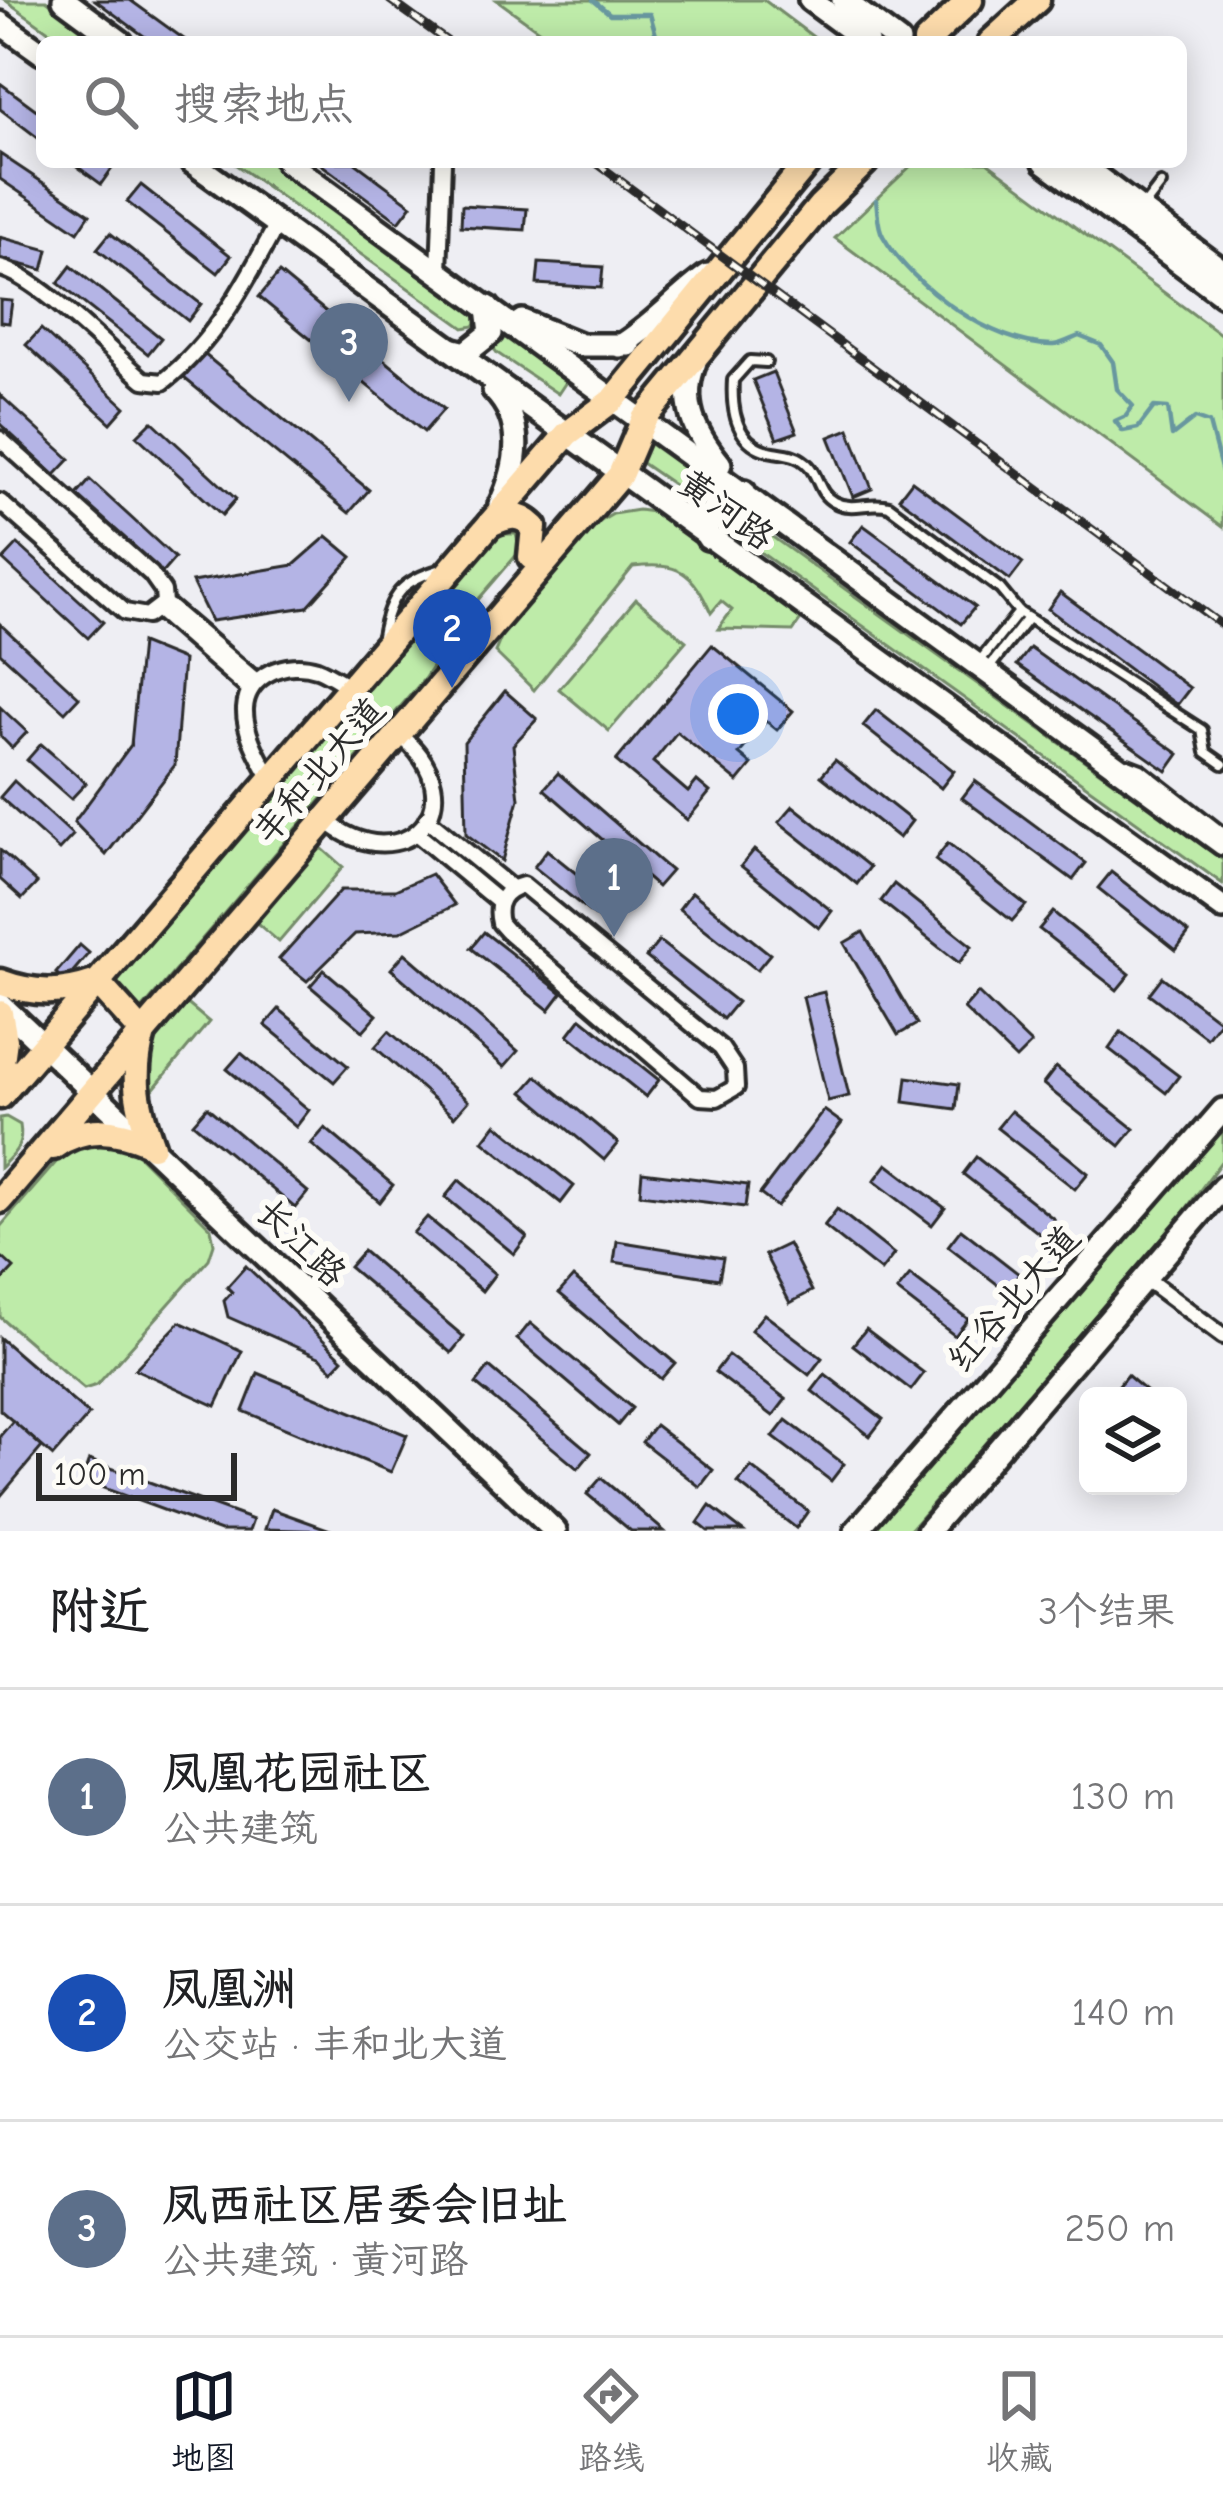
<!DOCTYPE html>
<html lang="zh">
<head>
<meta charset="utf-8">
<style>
	:root { --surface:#fff; --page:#f2f2f2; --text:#202124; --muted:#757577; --line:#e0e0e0; --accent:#111827 }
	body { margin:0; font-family:"Comic Neue","LXGW WenKai TC",sans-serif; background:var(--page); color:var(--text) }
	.controls { position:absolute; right:36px; bottom:36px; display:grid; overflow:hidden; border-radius:18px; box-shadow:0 6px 30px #0003 }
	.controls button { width:108px; height:108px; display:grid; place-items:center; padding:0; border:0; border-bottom:3px solid var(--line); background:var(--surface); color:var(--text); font:60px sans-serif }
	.scale { position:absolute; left:36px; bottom:30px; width:201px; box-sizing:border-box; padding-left:12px; border:6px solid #2b2b2b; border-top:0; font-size:33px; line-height:42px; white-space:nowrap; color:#2b2b2b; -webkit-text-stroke:9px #fdfcf7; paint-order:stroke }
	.you { position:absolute; left:738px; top:714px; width:42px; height:42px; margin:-30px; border:9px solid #fff; border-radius:50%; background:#1a73e8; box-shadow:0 0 0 18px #1a73e833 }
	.badge { display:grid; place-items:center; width:78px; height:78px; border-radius:50%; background:var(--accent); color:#fff; font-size:39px; font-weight:700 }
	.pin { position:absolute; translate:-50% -99px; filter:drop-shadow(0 3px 6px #0008) }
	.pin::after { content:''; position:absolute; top:63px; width:42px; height:36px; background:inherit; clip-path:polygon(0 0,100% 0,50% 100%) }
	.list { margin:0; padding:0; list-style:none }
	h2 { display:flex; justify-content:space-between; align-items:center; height:156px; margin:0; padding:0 48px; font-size:51px }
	h2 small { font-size:39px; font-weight:400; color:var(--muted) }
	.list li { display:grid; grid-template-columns:78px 1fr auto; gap:36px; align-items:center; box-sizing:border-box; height:216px; padding:0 48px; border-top:3px solid var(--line) }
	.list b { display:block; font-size:45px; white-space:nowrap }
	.list p { margin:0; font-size:39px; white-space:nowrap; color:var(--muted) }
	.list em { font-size:39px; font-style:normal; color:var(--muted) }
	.icon { flex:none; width:66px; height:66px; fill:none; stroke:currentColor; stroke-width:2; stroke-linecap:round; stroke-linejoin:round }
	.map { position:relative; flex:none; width:1223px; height:1531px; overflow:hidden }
	.search { position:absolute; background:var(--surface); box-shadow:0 6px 30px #0003; left:36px; right:36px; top:36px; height:132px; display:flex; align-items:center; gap:30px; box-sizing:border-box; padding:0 42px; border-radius:18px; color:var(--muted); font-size:45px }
	.sheet { height:804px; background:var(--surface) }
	nav { display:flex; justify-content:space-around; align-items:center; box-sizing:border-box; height:168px; border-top:3px solid var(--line); background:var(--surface); font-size:33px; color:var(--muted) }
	nav a { display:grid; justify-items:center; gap:6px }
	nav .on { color:var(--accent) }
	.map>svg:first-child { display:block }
</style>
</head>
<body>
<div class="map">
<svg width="1223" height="1531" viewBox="0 0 1223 1531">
	<rect width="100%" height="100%" fill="#eeeef3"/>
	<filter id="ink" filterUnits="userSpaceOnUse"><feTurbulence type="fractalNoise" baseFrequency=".00833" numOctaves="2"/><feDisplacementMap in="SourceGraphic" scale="24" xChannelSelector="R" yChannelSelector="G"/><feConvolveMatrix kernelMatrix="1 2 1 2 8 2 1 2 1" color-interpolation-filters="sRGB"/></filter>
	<g filter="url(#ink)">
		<g fill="#beeba9" stroke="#748b6a" stroke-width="3">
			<polygon points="5,0 46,0 105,42 64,42"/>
			<polygon points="497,0 764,0 820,42 555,42"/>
			<polygon points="232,162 273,162 479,309 480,318 474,326 464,328"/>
			<polygon points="915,162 987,162 1223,336 1223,527 835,238"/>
			<polygon points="501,332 509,332 564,374 566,382 558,394 497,353 491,345"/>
			<polygon points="649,443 717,491 703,505 639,461 643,445"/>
			<polygon points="725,509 735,510 1223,860 1223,884 721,524 719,517"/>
			<path d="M 638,510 L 660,513 L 802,618 L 793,631 L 718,629 L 732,610 L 721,601 L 711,613 C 692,571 679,562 633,567 L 534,690 L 495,652 L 505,628 L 596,524 L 613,514 Z"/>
			<polygon points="499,534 516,534 520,551 471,608 424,679 139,1013 108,992"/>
			<polygon points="636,599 686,641 609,731 559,689"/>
			<polygon points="316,843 343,867 279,942 251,918"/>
			<path d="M 184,1001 L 209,1022 L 151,1092 C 140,1052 160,1032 184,1001 Z"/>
			<polygon points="1223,1115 1223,1159 1178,1220 909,1531 865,1531"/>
			<path d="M 6,1117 L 20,1125 C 24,1146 14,1154 0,1168 L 0,1118 Z"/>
			<polygon points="100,1142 128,1145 211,1228 214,1244 209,1259 97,1385 84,1389 0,1317 0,1227 65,1152 78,1144"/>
		</g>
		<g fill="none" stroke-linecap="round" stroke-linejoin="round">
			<g stroke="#67979f" stroke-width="4.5">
				<polyline points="593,0 610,14 650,14 658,42"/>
				<path d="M 876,200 C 878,212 877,226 883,236 C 911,286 994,346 1053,345 C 1061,345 1071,339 1079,336 L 1101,345 L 1113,362 L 1117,389 L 1133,406 L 1126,416 L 1115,421 L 1123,431 L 1138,428 L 1154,407 L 1168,408 L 1172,436 L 1195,418 L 1209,423 L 1223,476"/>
			</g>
		</g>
		<g fill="#b4b4e5" stroke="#2b2b2b" stroke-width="3">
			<polygon points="95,0 130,0 188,42 152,42"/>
			<polygon points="0,83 42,114 42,141 0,109"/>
			<polygon points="0,154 90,214 78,232 0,179"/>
			<polygon points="71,162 106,162 113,167 101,184"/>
			<polygon points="318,162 354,162 412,205 399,222"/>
			<polygon points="141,185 231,256 218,273 127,202"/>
			<polygon points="462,205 527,209 525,230 461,226"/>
			<polygon points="110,233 201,304 188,321 97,249"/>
			<polygon points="0,237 48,250 43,270 0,259"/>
			<polygon points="539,263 603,267 601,288 537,284"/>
			<polygon points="71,266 161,338 148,354 58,283"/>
			<polygon points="279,273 444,409 424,432 259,297"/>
			<polygon points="0,300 12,301 9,323 0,322"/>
			<polygon points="41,329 125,407 111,423 26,345"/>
			<polygon points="204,354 369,490 349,513 184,378"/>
			<polygon points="773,372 797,432 777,439 753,380"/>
			<polygon points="0,395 70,459 55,475 0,424"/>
			<polygon points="152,421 236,499 222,515 137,436"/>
			<polygon points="849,429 872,489 853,497 829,437"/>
			<polygon points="90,480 175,558 161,574 76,496"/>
			<polygon points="912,481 1023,563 1010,580 899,498"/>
			<polygon points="863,525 975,607 961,624 850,542"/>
			<polygon points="327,536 352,557 307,607 211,621 192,582 294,565"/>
			<polygon points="18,544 103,622 88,638 3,560"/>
			<polygon points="1060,592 1190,688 1177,705 1048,609"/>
			<polygon points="0,624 79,697 65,712 0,653"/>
			<polygon points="141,643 183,660 175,765 106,855 74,822 131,745"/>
			<polygon points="712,645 793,711 777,730 766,721 739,754 752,765 738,782 677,732 653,762 688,792 697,781 710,792 687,820 616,761"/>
			<polygon points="1030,648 1179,754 1167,771 1017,665"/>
			<polygon points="505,691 537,719 513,745 519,799 502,861 466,834 464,742"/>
			<polygon points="0,707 27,732 12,748 0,736"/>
			<polygon points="876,710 954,771 941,788 863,726"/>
			<polygon points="41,744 86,783 71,799 27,760"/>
			<polygon points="835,760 912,821 899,838 821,776"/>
			<polygon points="558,773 671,871 657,887 544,789"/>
			<polygon points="14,781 73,835 59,850 0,797"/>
			<polygon points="975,781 1086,863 1073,880 962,798"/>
			<polygon points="793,806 870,867 857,884 779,822"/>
			<polygon points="948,843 1026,905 1012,921 935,860"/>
			<polygon points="0,850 37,883 22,899 0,879"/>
			<polygon points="547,850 624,912 611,929 534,867"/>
			<polygon points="754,850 832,911 819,928 741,866"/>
			<polygon points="1111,872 1189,933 1176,950 1098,888"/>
			<polygon points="431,874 455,905 400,932 355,934 307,981 279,959 341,890 395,890"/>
			<polygon points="894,884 972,946 959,963 881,901"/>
			<polygon points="692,892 770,954 757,970 679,909"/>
			<polygon points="1053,912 1130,974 1117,990 1039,929"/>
			<polygon points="484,932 562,993 549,1010 471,948"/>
			<polygon points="863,932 917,1024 898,1035 844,943"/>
			<polygon points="659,941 737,1002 723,1019 646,957"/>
			<polygon points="80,945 89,953 65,981 56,973"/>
			<polygon points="405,953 518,1051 504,1067 391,969"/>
			<polygon points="324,970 377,1015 363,1031 310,986"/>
			<polygon points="1162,977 1220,1021 1207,1038 1149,994"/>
			<polygon points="824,992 849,1096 828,1101 803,997"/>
			<polygon points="978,993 1031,1044 1016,1059 964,1009"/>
			<polygon points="279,1009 348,1066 334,1082 265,1025"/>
			<polygon points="581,1018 659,1080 646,1097 568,1035"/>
			<polygon points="389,1031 468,1101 454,1117 375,1047"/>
			<polygon points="1121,1032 1179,1076 1166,1093 1109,1049"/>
			<polygon points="241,1053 309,1110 296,1127 227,1069"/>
			<polygon points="1056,1067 1134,1129 1120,1146 1043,1084"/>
			<polygon points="537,1076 618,1143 604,1160 523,1092"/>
			<polygon points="907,1077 959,1084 956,1109 904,1102"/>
			<polygon points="207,1107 308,1192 295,1208 193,1123"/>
			<polygon points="824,1110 842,1123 777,1207 760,1194"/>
			<polygon points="1011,1111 1088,1173 1075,1189 997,1128"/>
			<polygon points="496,1124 574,1186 561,1203 483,1141"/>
			<polygon points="325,1128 393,1185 380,1202 311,1144"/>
			<polygon points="976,1157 1054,1219 1041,1235 963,1174"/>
			<polygon points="887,1164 945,1208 932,1225 874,1181"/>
			<polygon points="642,1172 748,1185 745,1207 640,1194"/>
			<polygon points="459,1180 527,1237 514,1254 445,1197"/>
			<polygon points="837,1209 894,1254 881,1271 824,1226"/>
			<polygon points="427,1217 495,1274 482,1291 413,1233"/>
			<polygon points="961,1229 1019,1274 1006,1291 948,1246"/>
			<polygon points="617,1241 723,1258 719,1279 614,1262"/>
			<polygon points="788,1244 812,1291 790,1303 765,1255"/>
			<polygon points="363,1251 464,1337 451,1353 349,1267"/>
			<polygon points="3,1258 14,1268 0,1283 0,1261"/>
			<polygon points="246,1266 343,1359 333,1370 321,1358 228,1317 224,1301 232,1292 227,1287"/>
			<polygon points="910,1275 968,1319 955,1336 897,1291"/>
			<polygon points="573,1277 675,1363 661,1379 559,1293"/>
			<polygon points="764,1314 822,1358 809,1375 751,1330"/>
			<polygon points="180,1322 242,1351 216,1406 135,1369"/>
			<polygon points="530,1323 632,1408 618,1425 517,1339"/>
			<polygon points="866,1329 924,1373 911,1390 853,1345"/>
			<polygon points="0,1338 89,1415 53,1456 0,1410"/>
			<polygon points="728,1355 786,1399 773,1416 715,1372"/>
			<polygon points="489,1367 591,1453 578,1469 476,1384"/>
			<polygon points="258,1373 407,1435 391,1472 243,1411"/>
			<polygon points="825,1374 883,1419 870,1436 812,1391"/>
			<polygon points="1127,1375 1152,1396 1110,1396"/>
			<polygon points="786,1420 844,1464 831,1481 773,1437"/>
			<polygon points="13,1421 42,1447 0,1497 0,1436"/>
			<polygon points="655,1425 713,1470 700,1487 642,1442"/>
			<polygon points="89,1460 253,1520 249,1531 220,1531 82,1480"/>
			<polygon points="751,1467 808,1511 796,1528 738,1483"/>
			<polygon points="601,1478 664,1531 631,1531 587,1494"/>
			<polygon points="710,1506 743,1531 708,1531 698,1523"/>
			<polygon points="272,1509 333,1531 265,1529"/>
		</g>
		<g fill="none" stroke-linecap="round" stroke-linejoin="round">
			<defs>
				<g id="lane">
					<polyline points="1141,210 1161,184"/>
					<path d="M 766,362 L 750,361 L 733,380 C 731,412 737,447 774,452 C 787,454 799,455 808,465 C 819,476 818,494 834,502 C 853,512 870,500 889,506 L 1000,589 L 1019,612 L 1202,730 L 1206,752 L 1223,764"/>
					<path d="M 382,636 C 389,595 402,580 442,569"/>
					<polyline points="979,662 1019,612"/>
					<polyline points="988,669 1028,618"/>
					<polyline points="1128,764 1141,769 1222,832"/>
				</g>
				<g id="street">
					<path d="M 0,268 C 39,277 110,352 144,380 L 163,382 C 216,340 246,282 277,224"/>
					<polyline points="439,272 443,162"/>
					<polyline points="0,439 151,574 163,591 164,603 147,616 125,612 0,502"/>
					<polyline points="169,607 256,681"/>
					<polyline points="158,610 250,690"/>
					<path d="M 271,779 C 260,759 244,733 245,709 C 247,674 287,659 317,669 C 328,673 339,681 350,687"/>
					<polyline points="427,819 511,888"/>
					<path d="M 325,820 C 404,885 481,801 399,734"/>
					<polyline points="416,833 499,902"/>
					<path d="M 523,885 L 721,1048 L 735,1069 L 736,1087 L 717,1098 L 700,1097 L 507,931 L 500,923 C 495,903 503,890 523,885 Z"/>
					<polyline points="1145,1278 1223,1336"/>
				</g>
				<g id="secondary">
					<polyline points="64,0 121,42"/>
					<polyline points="810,0 867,42"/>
					<polyline points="843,0 899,42"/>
					<polyline points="0,23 42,53"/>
					<polyline points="192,162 1223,908"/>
					<polyline points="287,162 1223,844"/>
					<polyline points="1045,162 1223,295"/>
					<polyline points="1077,162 1223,271"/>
					<polyline points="522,321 581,345 629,345"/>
					<path d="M 620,346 C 653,326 677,297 708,275"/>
					<polyline points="450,349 466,353 491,333 488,307"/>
					<path d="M 695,362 C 679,402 694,432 720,464"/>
					<path d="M 494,390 C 526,422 518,467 500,505"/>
					<polyline points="708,538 707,520 717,499 744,492"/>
					<polyline points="0,1004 555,1531"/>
					<polyline points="856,1531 1223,1110"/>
					<polyline points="928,1531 1223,1187"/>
				</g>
				<g id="highway">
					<polyline points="926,42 970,0"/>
					<polyline points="991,42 1037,0"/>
					<path d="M 490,524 C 508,516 519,512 534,527 L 531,557"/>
					<path d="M 0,982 C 35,995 62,994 97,982 L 143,1033 C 131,1076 137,1105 152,1146"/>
					<polyline points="0,1013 5,1040 0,1077"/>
					<polyline points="0,1096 567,434 614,399 808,162"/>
					<path d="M 53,1147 C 85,1124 115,1129 149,1143"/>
					<polyline points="0,1200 620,475 644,419 821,205 865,162"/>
				</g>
			</defs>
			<use href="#lane" stroke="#2b2b2b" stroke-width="16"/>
			<use href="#street" stroke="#2b2b2b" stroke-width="22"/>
			<use href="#secondary" stroke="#2b2b2b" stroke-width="30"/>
			<use href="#highway" stroke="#2b2b2b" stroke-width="33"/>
			<use href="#lane" stroke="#fdfcf7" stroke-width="8"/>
			<use href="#street" stroke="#fdfcf7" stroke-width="14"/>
			<use href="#secondary" stroke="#fdfcf7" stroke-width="21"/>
			<use href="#highway" stroke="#fddcac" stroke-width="24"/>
			<defs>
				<g id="rail">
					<polyline points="390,0 448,42"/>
					<polyline points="595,162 1223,626"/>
				</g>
			</defs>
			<use href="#rail" stroke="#2b2b2b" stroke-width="9"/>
			<use href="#rail" stroke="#fdfcf7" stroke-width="4.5" stroke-dasharray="14" stroke-linecap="butt"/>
		</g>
	</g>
	<g text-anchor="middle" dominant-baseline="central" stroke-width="12" stroke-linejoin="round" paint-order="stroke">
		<g font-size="36" fill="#2b2b2b" stroke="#fdfcf7">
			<text transform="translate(726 510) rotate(36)">黄河路</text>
			<text transform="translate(319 771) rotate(-49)">丰和北大道</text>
			<text transform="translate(301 1243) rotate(44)">长江路</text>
			<text transform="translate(1014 1299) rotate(-49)">红谷北大道</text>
		</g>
	</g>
</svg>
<div class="controls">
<button><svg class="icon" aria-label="layers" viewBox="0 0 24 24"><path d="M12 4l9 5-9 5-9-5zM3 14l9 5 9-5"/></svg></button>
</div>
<div class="scale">100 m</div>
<div class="you"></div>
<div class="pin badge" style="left:614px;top:937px;background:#5c6f8a">1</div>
<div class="pin badge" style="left:452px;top:688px;background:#1a4fb4">2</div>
<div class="pin badge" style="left:349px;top:402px;background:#5c6f8a">3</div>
<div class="search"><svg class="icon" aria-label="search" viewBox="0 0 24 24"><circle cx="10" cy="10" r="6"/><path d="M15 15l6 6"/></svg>搜索地点</div>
</div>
<section class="sheet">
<h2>附近<small>3个结果</small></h2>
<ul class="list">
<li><span class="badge" style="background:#5c6f8a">1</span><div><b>凤凰花园社区</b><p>公共建筑</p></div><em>130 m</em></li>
<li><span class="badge" style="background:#1a4fb4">2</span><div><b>凤凰洲</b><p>公交站 · 丰和北大道</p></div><em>140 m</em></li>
<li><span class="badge" style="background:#5c6f8a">3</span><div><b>凤西社区居委会旧址</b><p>公共建筑 · 黄河路</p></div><em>250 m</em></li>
</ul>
</section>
<nav>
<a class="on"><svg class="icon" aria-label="map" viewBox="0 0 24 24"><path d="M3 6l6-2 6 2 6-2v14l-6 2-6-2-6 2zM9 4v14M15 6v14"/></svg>地图</a>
<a><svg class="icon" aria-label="directions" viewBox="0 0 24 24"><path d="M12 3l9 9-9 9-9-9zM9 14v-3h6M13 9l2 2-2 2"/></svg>路线</a>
<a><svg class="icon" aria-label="saved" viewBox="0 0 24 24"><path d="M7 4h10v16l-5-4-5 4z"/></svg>收藏</a>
</nav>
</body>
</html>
